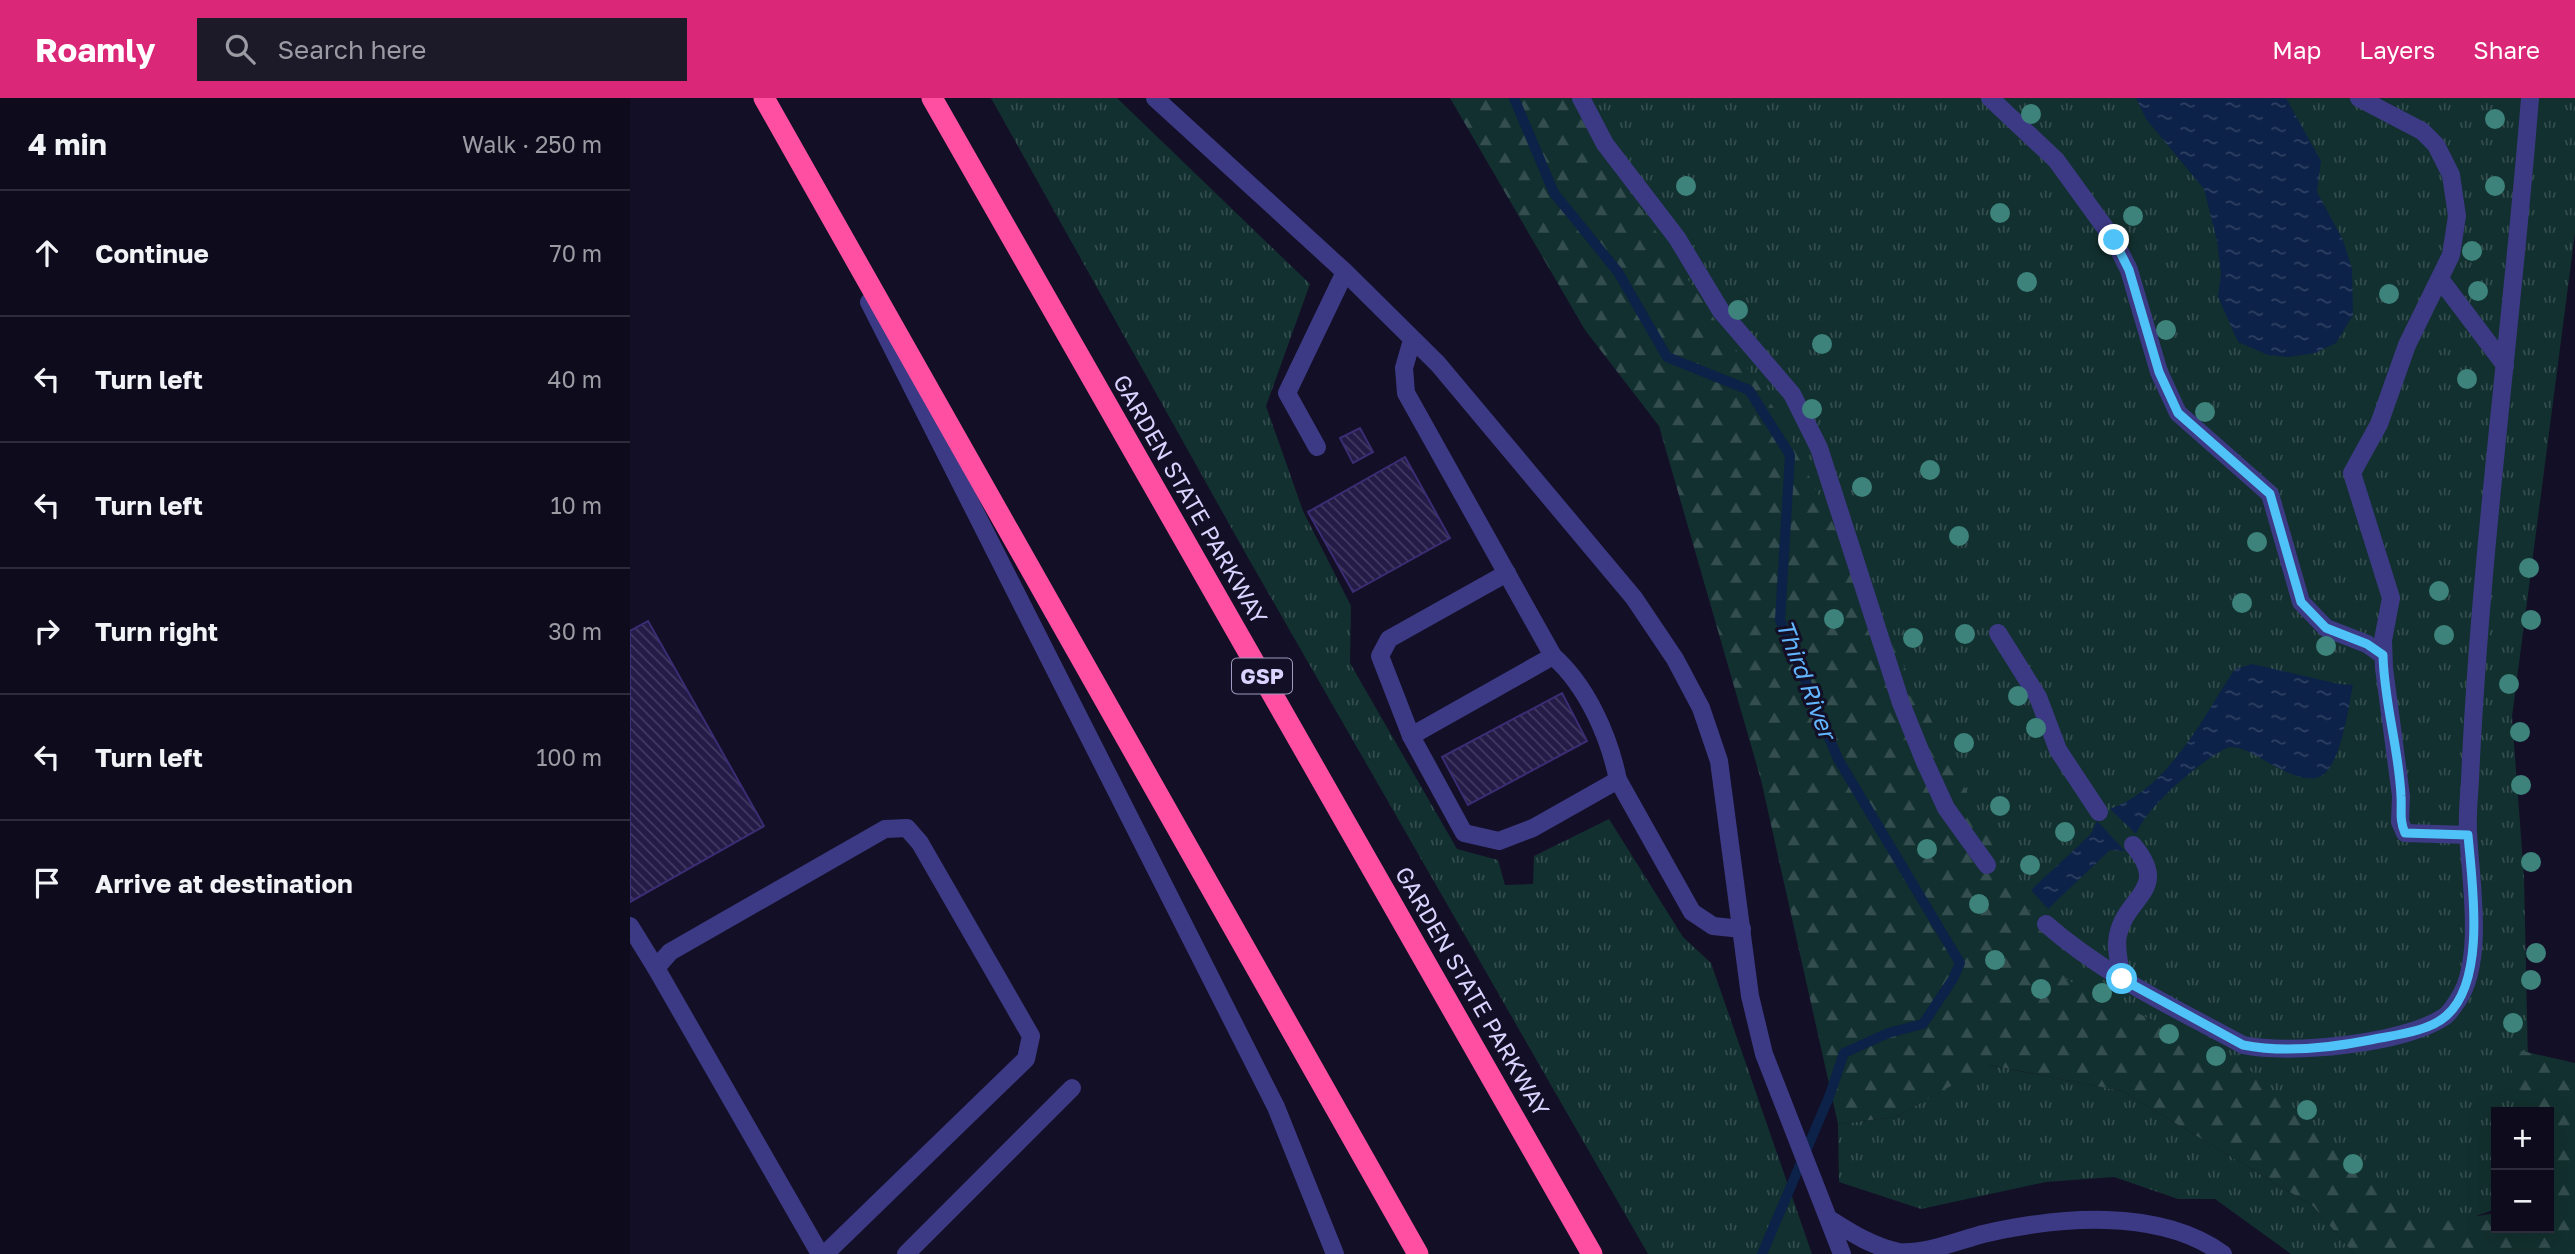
<!DOCTYPE html>
<html lang="en">
<head>
<meta charset="utf-8">
<style>
	:root { --surface:#0e0b1c; --page:#1c1929; --text:#f1f3f6; --muted:#9b9ba3; --line:#2e2b3b; --accent:#db2777 }
	body { margin:0; font-family:"Golos Text",sans-serif; background:var(--page); color:var(--text) }
	.controls { position:absolute; right:21px; bottom:21px; display:grid; overflow:hidden; border-radius:0px; box-shadow:0 7px 28px #0002 }
	.controls button { width:63px; height:63px; display:grid; place-items:center; padding:0; border:0; border-bottom:2px solid var(--line); background:var(--surface); color:var(--text); font:35px sans-serif }
	.stop { position:absolute; width:21px; height:21px; margin:-16px; border:5px solid #4fc3f7; border-radius:50%; background:#fff }
	.stop.end { background:#4fc3f7; border-color:#fff; box-shadow:0 2px 7px #0008 }
	.list { margin:0; padding:0; list-style:none }
	h2 { display:flex; justify-content:space-between; align-items:center; height:91px; margin:0; padding:0 28px; font-size:30px }
	h2 small { font-size:23px; font-weight:400; color:var(--muted) }
	.list li { display:grid; grid-template-columns:46px 1fr auto; gap:21px; align-items:center; box-sizing:border-box; height:126px; padding:0 28px; border-top:2px solid var(--line) }
	.list b { display:block; font-size:26px; white-space:nowrap }
	.list em { font-size:23px; font-style:normal; color:var(--muted) }
	.icon { flex:none; width:38px; height:38px; fill:none; stroke:currentColor; stroke-width:2; stroke-linecap:round; stroke-linejoin:round }
	.map { position:relative; flex:none; width:1945px; height:1156px; overflow:hidden }
	header { display:flex; align-items:center; gap:42px; box-sizing:border-box; height:98px; padding:0 35px; background:var(--accent); color:#fff }
	header strong { font-size:33px }
	nav { display:flex; gap:38px; margin-inline-start:auto; font-size:24px }
	.search { width:490px; height:63px; background:var(--page); display:flex; align-items:center; gap:18px; box-sizing:border-box; padding:0 24px; border-radius:0px; color:var(--muted); font-size:26px }
	main { display:flex }
	aside { flex:1; background:var(--surface) }
	.map>svg:first-child { display:block }
</style>
</head>
<body>
<header>
<strong>Roamly</strong>
<div class="search"><svg class="icon" aria-label="search" viewBox="0 0 24 24"><circle cx="10" cy="10" r="6"/><path d="M15 15l6 6"/></svg>Search here</div>
<nav><a>Map</a><a>Layers</a><a>Share</a></nav>
</header>
<main>
<aside>
<h2>4 min<small>Walk · 250 m</small></h2>
<ul class="list">
<li><svg class="icon" aria-label="ahead" viewBox="0 0 24 24"><path d="M12 20V5M6 11l6-6 6 6"/></svg><div><b>Continue</b></div><em>70 m</em></li>
<li><svg class="icon" aria-label="left" viewBox="0 0 24 24"><path d="M17 20v-9H6M10 6l-5 5 5 5"/></svg><div><b>Turn left</b></div><em>40 m</em></li>
<li><svg class="icon" aria-label="left" viewBox="0 0 24 24"><path d="M17 20v-9H6M10 6l-5 5 5 5"/></svg><div><b>Turn left</b></div><em>10 m</em></li>
<li><svg class="icon" aria-label="right" viewBox="0 0 24 24"><path d="M7 20v-9h11M14 6l5 5-5 5"/></svg><div><b>Turn right</b></div><em>30 m</em></li>
<li><svg class="icon" aria-label="left" viewBox="0 0 24 24"><path d="M17 20v-9H6M10 6l-5 5 5 5"/></svg><div><b>Turn left</b></div><em>100 m</em></li>
<li><svg class="icon" aria-label="arrive" viewBox="0 0 24 24"><path d="M6 21V4h12l-3 4 3 4H6"/></svg><div><b>Arrive at destination</b></div></li>
</ul>
</aside>
<div class="map">
<svg width="1945" height="1156" viewBox="0 0 1945 1156">
	<defs>
		<pattern id="grass-tufts" width="24" height="20" patternUnits="userSpaceOnUse" patternTransform="scale(1.75)"><rect width="24" height="20" fill="#12302f"/><path d="M3 7l-1-3M5 7V3M7 7l1-3M15 17l-1-3M17 17v-4M19 17l1-3" fill="none" stroke="#344d4e"/></pattern>
		<pattern id="forest-firs" width="22" height="20" patternUnits="userSpaceOnUse" patternTransform="scale(1.75)"><rect width="22" height="20" fill="#12302f"/><path d="M5 1l3.5 6h-7zM16 11l3.5 6h-7z" fill="#344d4e"/></pattern>
		<pattern id="water-ripples" width="26" height="14" patternUnits="userSpaceOnUse" patternTransform="scale(1.75)"><rect width="26" height="14" fill="#0c2248"/><path d="M2 4q2-2 4 0t4 0M15 11q2-2 4 0t4 0" fill="none" stroke="#2f4163"/></pattern>
		<pattern id="building-back-hatch" width="6" height="6" patternUnits="userSpaceOnUse" patternTransform="scale(1.75)"><rect width="6" height="6" fill="#241b47"/><path d="M-1 5l2 2M0 0l6 6M5-1l2 2" fill="none" stroke="#433b63"/></pattern>
	</defs>
	<rect width="100%" height="100%" fill="#130f26"/>
	<g fill="url(#grass-tufts)">
		<polygon points="361,0 487,0 680,186 636,308 673,413 721,508 720,565 827,751 868,762 875,787 903,786 904,758 979,721 1053,839 1081,865 1182,1156 1018,1156 617,458"/>
		<polygon points="884,0 1945,0 1945,135 1882,619 1894,778 1899,1014 1866,1014 1866,1111 1789,1138 1421,946"/>
		<polygon points="1358,967 1492,993 1683,1108 1724,1156 1661,1156 1585,1101 1548,1101 1484,1079 1416,1084 1291,1111 1209,1084 1208,1026 1265,1019"/>
	</g>
	<polygon fill="url(#forest-firs)" points="820,0 937,0 1149,318 1361,742 1437,882 1608,962 1797,1126 1866,1115 1866,1130 1919,1130 1919,1014 1887,1014 1879,950 1945,965 1945,1156 1724,1156 1683,1108 1492,993 1359,967 1265,1019 1208,1026 1131,682 1029,328 955,232"/>
	<g fill="url(#water-ripples)">
		<polygon points="1506,0 1656,0 1691,63 1687,94 1713,142 1722,171 1723,217 1706,245 1685,255 1658,259 1638,257 1608,244 1588,199 1591,176 1587,143 1574,91 1516,21"/>
		<path d="M 1622,566 L 1709,586 L 1723,587 C 1718,609 1711,675 1686,680 C 1671,683 1652,672 1639,665 C 1626,658 1615,649 1599,649 C 1571,662 1518,707 1506,736 L 1480,711 C 1539,690 1573,619 1605,571 Z"/>
		<polygon points="1467,723 1495,753 1480,752 1418,811 1401,792 1461,736"/>
	</g>
	<g fill="none" stroke-linecap="round" stroke-linejoin="round">
		<polyline stroke="#0c2248" stroke-width="10" points="884,0 924,95 988,174 1037,259 1119,292 1160,357 1150,522 1208,661 1330,865 1323,881 1293,926 1258,935 1214,955 1199,999 1132,1156"/>
	</g>
	<g fill="url(#building-back-hatch)" stroke="#3b2d73" stroke-width="2">
		<polygon points="730,330 743,354 723,365 710,340"/>
		<polygon points="775,359 820,440 723,494 678,414"/>
		<polygon points="18,523 134,728 0,804 0,533"/>
		<polygon points="932,595 957,643 838,707 812,659"/>
	</g>
	<g fill="none" stroke-linecap="round" stroke-linejoin="round">
		<g stroke="#3d3a85" stroke-width="18">
			<polyline points="525,0 715,174 808,266 1004,500 1045,561 1071,610 1089,663 1120,898 1134,956 1212,1156"/>
			<polyline points="951,0 975,46 1047,140 1091,213 1162,296 1189,350 1271,605 1294,662 1316,710 1357,767"/>
			<polyline points="1360,0 1426,62 1484,142 1499,172 1529,274 1548,315 1640,396 1671,504 1696,530 1737,546 1753,557"/>
			<polyline points="1729,0 1792,33 1806,47 1821,77 1827,118 1821,157 1777,247 1749,326 1722,375 1761,500 1753,542 1754,570 1771,698 1770,724 1775,735 1838,737"/>
			<polyline points="1810,181 1875,267"/>
			<polyline points="239,204 646,1009 705,1156"/>
			<polyline points="687,349 657,295 715,174"/>
			<polyline points="877,475 759,541 750,558 781,638 834,735 869,743 903,730 988,682 1062,814 1083,828 1112,831"/>
			<polyline points="1368,535 1408,599 1428,652 1469,714"/>
			<path d="M 923,558 C 957,588 979,638 988,682"/>
			<polyline points="781,638 923,558 776,295 774,270 782,242"/>
			<path d="M 1416,826 C 1474,877 1545,910 1613,947 C 1660,957 1773,946 1814,919 C 1819,916 1824,908 1828,902 C 1855,862 1840,780 1838,734 C 1837,717 1839,699 1840,682 C 1850,454 1882,228 1900,0"/>
			<polyline points="0,828 26,870"/>
			<path d="M 1492,881 C 1490,868 1485,850 1488,837 C 1496,798 1541,792 1503,747"/>
			<path d="M 1201,1122 C 1223,1136 1244,1149 1269,1154 C 1296,1156 1327,1143 1353,1136 C 1427,1119 1528,1109 1593,1156"/>
			<polyline points="190,1156 26,870 40,854 255,731 277,730 290,745 401,938 396,961 195,1156"/>
			<polyline points="276,1156 442,990"/>
		</g>
		<g stroke="#ff4fa3" stroke-width="21">
			<polyline points="134,0 788,1156"/>
			<polyline points="302,0 962,1156"/>
		</g>
	</g>
	<g fill="#3d827b">
		<circle cx="1401" cy="16" r="10"/>
		<circle cx="1865" cy="21" r="10"/>
		<circle cx="1056" cy="88" r="10"/>
		<circle cx="1865" cy="88" r="10"/>
		<circle cx="1370" cy="115" r="10"/>
		<circle cx="1503" cy="118" r="10"/>
		<circle cx="1842" cy="153" r="10"/>
		<circle cx="1397" cy="184" r="10"/>
		<circle cx="1848" cy="193" r="10"/>
		<circle cx="1759" cy="196" r="10"/>
		<circle cx="1108" cy="212" r="10"/>
		<circle cx="1536" cy="232" r="10"/>
		<circle cx="1192" cy="246" r="10"/>
		<circle cx="1837" cy="281" r="10"/>
		<circle cx="1182" cy="311" r="10"/>
		<circle cx="1575" cy="314" r="10"/>
		<circle cx="1300" cy="372" r="10"/>
		<circle cx="1232" cy="389" r="10"/>
		<circle cx="1329" cy="438" r="10"/>
		<circle cx="1627" cy="444" r="10"/>
		<circle cx="1899" cy="470" r="10"/>
		<circle cx="1809" cy="493" r="10"/>
		<circle cx="1612" cy="505" r="10"/>
		<circle cx="1204" cy="521" r="10"/>
		<circle cx="1901" cy="522" r="10"/>
		<circle cx="1335" cy="536" r="10"/>
		<circle cx="1814" cy="537" r="10"/>
		<circle cx="1283" cy="540" r="10"/>
		<circle cx="1696" cy="548" r="10"/>
		<circle cx="1879" cy="586" r="10"/>
		<circle cx="1388" cy="598" r="10"/>
		<circle cx="1406" cy="630" r="10"/>
		<circle cx="1890" cy="634" r="10"/>
		<circle cx="1334" cy="645" r="10"/>
		<circle cx="1891" cy="687" r="10"/>
		<circle cx="1370" cy="708" r="10"/>
		<circle cx="1435" cy="734" r="10"/>
		<circle cx="1297" cy="751" r="10"/>
		<circle cx="1901" cy="764" r="10"/>
		<circle cx="1400" cy="767" r="10"/>
		<circle cx="1349" cy="806" r="10"/>
		<circle cx="1906" cy="855" r="10"/>
		<circle cx="1365" cy="862" r="10"/>
		<circle cx="1901" cy="882" r="10"/>
		<circle cx="1411" cy="891" r="10"/>
		<circle cx="1472" cy="895" r="10"/>
		<circle cx="1883" cy="925" r="10"/>
		<circle cx="1539" cy="936" r="10"/>
		<circle cx="1586" cy="958" r="10"/>
		<circle cx="1677" cy="1012" r="10"/>
		<circle cx="1723" cy="1066" r="10"/>
	</g>
	<g fill="none" stroke-linecap="round" stroke-linejoin="round">
		<path stroke="#4fc3f7" stroke-width="9" d="M 1484,142 L 1499,172 L 1529,274 L 1548,315 L 1640,396 L 1671,504 L 1696,530 L 1737,546 L 1753,557 C 1754,605 1769,651 1771,698 C 1772,712 1769,722 1775,735 L 1838,737 C 1842,785 1857,883 1816,918 C 1798,934 1764,937 1740,942 C 1700,950 1653,955 1613,947 L 1492,881"/>
	</g>
	<g text-anchor="middle" dominant-baseline="central" stroke-width="6" stroke-linejoin="round" paint-order="stroke">
		<rect fill="#130f26" stroke="#9e99be" stroke-width="2" x="602" y="560.5" width="60" height="35" rx="5"/>
		<g font-size="21" font-weight="bold" fill="#d9d4ff">
			<text x="632" y="578">GSP</text>
		</g>
		<g font-size="23" fill="#d9d4ff" stroke="#130f26">
			<text transform="translate(561 401) rotate(60)">GARDEN STATE PARKWAY</text>
			<text transform="translate(843 893) rotate(60)">GARDEN STATE PARKWAY</text>
		</g>
		<g font-size="24" font-style="italic" fill="#62b6ff" stroke="#130f26">
			<text transform="translate(1177 581) rotate(69)">Third River</text>
		</g>
	</g>
</svg>
<div class="controls">
<button>+</button>
<button>−</button>
</div>
<div class="stop" style="left:1492px;top:881px"></div>
<div class="stop end" style="left:1484px;top:142px"></div>
</div>
</main>
</body>
</html>
